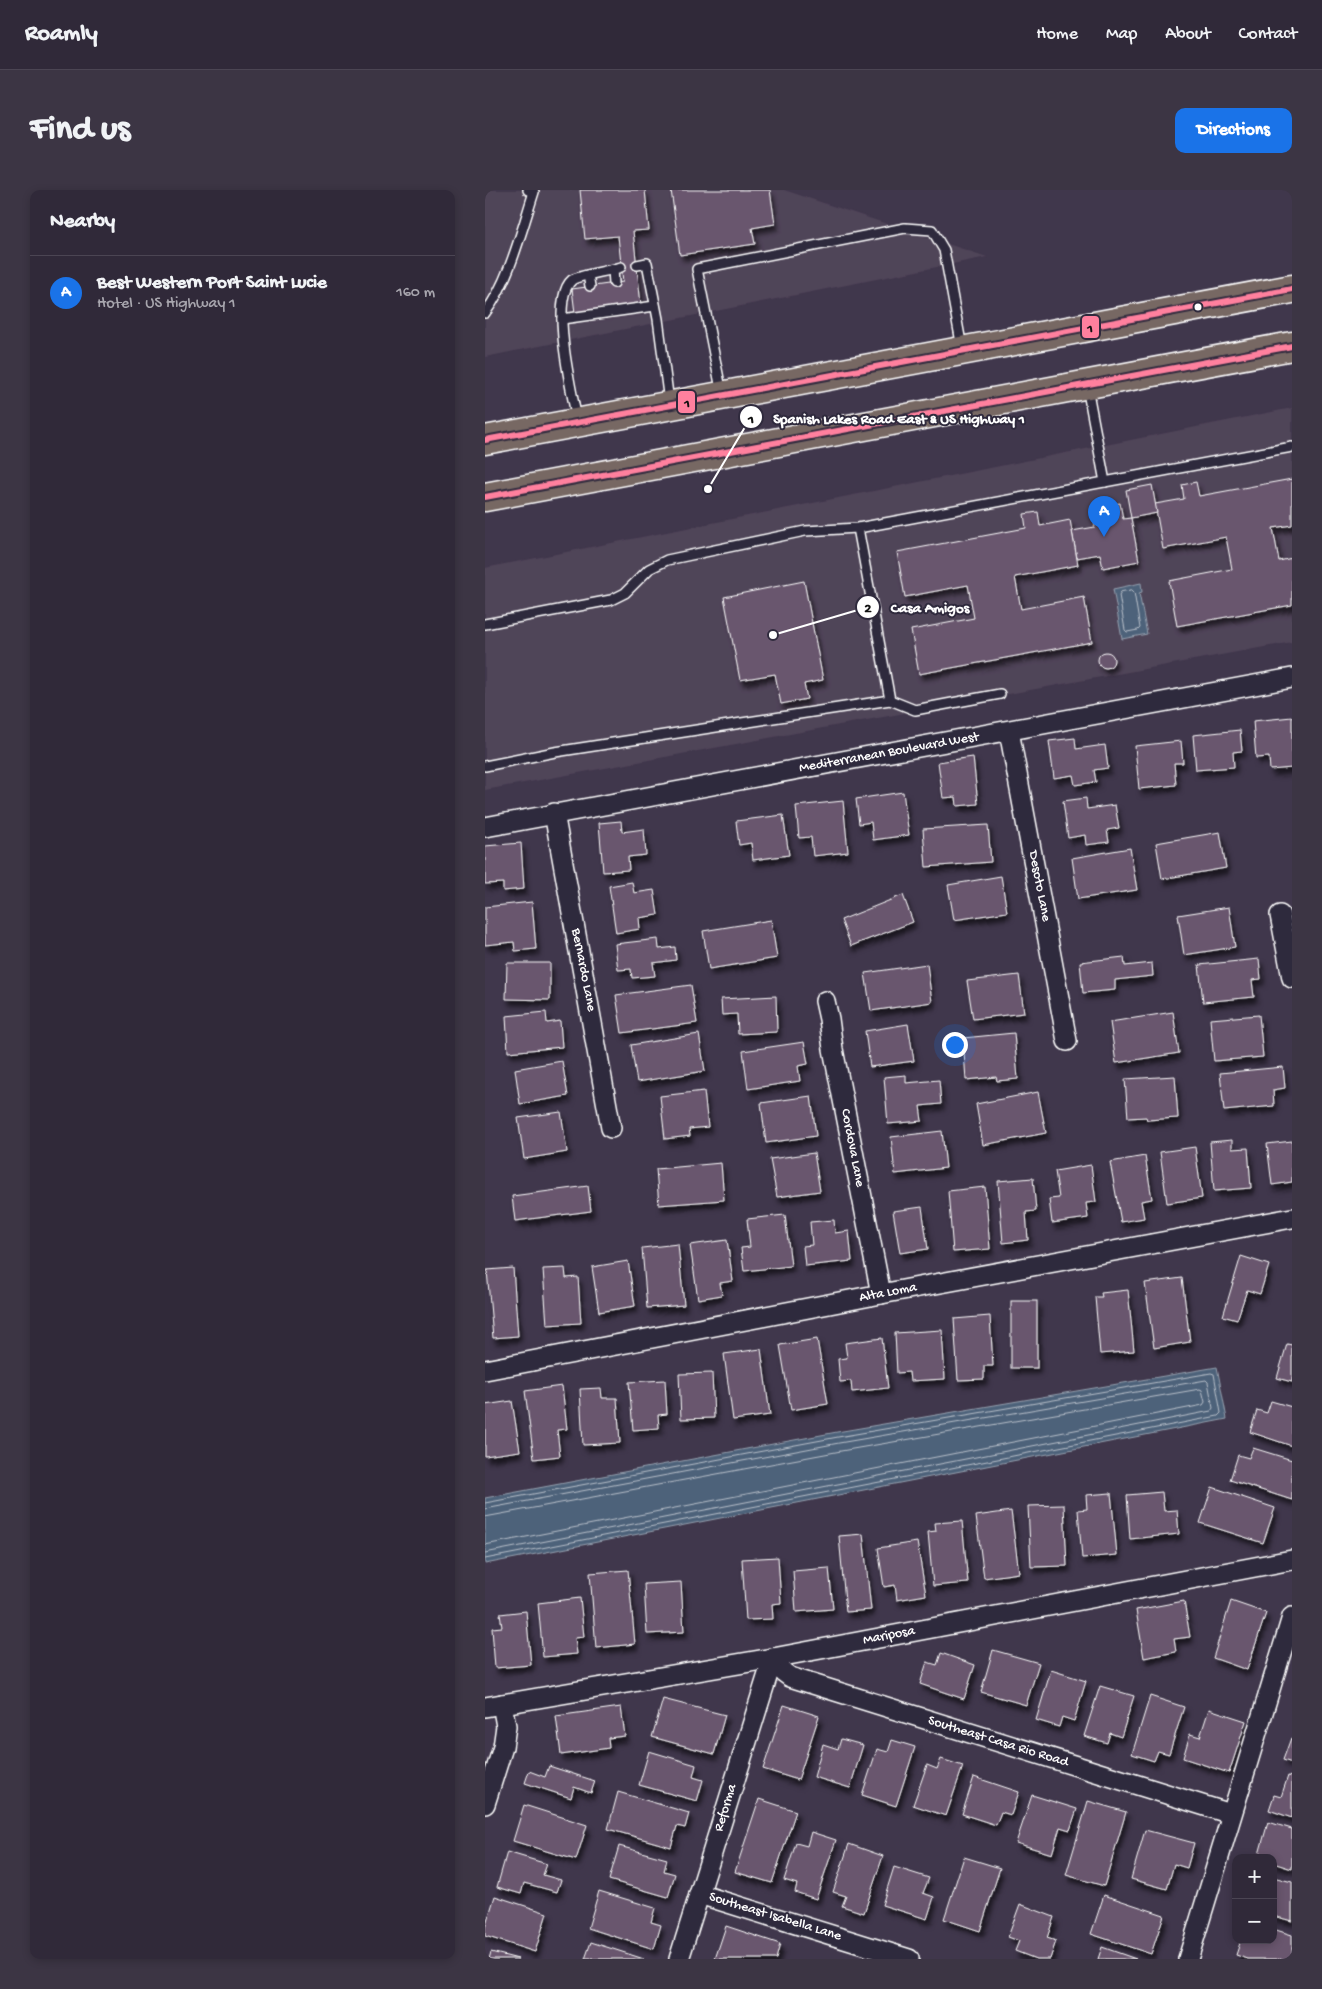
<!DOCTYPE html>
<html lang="en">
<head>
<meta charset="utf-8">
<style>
	:root { --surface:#302939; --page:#3c3544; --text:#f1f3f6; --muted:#a8a6ae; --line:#4b4553; --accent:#1a73e8 }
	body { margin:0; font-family:"Gochi Hand",sans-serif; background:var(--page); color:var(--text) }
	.controls { position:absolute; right:15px; bottom:15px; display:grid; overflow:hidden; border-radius:10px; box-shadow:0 2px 8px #0003 }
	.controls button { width:45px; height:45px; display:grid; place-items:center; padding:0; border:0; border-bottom:1px solid var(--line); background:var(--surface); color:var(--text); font:25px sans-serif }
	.you { position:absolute; left:469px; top:854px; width:18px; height:18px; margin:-12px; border:4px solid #fff; border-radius:50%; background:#1a73e8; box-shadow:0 0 0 8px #1a73e833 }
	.badge { display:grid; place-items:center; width:32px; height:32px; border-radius:50%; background:var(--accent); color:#fff; font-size:16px; font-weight:700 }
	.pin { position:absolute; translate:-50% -41px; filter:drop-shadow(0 1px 2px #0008) }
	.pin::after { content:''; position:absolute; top:26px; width:18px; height:15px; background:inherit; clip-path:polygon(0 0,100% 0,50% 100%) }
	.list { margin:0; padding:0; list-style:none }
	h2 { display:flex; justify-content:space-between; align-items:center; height:65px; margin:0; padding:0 20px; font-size:21px }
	h2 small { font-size:16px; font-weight:400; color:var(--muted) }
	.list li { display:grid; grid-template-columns:32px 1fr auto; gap:15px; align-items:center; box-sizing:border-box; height:75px; padding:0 20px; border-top:1px solid var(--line) }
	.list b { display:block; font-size:19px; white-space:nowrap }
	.list p { margin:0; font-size:16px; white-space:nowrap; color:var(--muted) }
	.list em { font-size:16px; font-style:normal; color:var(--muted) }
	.map { position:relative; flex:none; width:807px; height:1769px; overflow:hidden; border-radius:10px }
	header { display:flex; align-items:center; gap:30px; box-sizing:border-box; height:70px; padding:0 25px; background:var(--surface); border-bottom:1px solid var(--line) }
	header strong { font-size:24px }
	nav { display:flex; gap:28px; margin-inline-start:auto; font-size:18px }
	.intro { display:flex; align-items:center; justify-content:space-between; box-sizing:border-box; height:120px; padding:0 30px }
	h1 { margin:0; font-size:35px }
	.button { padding:12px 22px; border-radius:10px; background:var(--accent); color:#fff; font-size:18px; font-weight:700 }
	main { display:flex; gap:30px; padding:0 30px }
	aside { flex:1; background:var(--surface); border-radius:10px; box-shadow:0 2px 8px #0003 }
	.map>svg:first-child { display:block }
</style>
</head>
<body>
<header>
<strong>Roamly</strong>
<nav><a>Home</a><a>Map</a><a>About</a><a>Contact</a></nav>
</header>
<div class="intro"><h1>Find us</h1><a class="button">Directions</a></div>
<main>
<aside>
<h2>Nearby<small></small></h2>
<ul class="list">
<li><span class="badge">A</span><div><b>Best Western Port Saint Lucie</b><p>Hotel · US Highway 1</p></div><em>160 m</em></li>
</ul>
</aside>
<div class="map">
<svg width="807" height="1769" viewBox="0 0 807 1769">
	<defs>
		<filter id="shadow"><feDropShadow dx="3" dy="5.5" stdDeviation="2.5" flood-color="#0009"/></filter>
	</defs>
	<rect width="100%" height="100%" fill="#40374c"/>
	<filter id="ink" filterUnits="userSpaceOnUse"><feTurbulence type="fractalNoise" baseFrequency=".02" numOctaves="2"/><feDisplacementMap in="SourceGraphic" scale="10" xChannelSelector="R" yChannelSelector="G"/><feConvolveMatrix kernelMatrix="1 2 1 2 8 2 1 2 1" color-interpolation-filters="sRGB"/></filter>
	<g filter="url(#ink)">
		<g fill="#504459">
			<polygon points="0,0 299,0 502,67 0,167"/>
			<polygon points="807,218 807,452 0,600 0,378"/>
		</g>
		<g fill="#4e627a" stroke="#95a1af">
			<polygon points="656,393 657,402 654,403 662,444 637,449 628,399"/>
			<polygon points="732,1177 742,1229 0,1374 0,1308 352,1242"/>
		</g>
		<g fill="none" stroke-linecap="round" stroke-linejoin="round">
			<g stroke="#b8c0ca" stroke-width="1">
				<polygon points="647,400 649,402 655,438 653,440 642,442 640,440 634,405 636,402"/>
				<polyline points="0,1313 353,1247 726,1183 729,1184 736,1223 733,1226 0,1369"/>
				<polyline points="0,1319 354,1253 721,1190 723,1192 728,1218 726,1221 0,1363"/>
				<polyline points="0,1327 356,1261 715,1199 717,1200 720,1212 718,1215 0,1355"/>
			</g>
		</g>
		<g fill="#69566e" stroke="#fff" filter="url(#shadow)">
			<polygon points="95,0 160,0 164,40 148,41 156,115 90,123 87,99 138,92 133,46 100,49"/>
			<polygon points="186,0 285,0 290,34 267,38 270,54 195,65"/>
			<polygon points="807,289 807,335 788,338 794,371 807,368 807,415 692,436 684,391 747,379 741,347 678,359 670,314 699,309 697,295 711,292 714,306"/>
			<polygon points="667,295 672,323 646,328 641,300"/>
			<polygon points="635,313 638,329 646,328 654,371 618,378 615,364 592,368 587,341 610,337 607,318"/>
			<polygon points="553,322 555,336 585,330 593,375 530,387 536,419 599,407 607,452 434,484 426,440 489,428 483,395 420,407 412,362 541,338 539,324"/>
			<polygon points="319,391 338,490 319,494 322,509 296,514 290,484 255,490 239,407"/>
			<circle cx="621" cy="470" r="8"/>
			<polygon points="807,527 807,578 785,580 784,567 771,568 768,531"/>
			<polygon points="755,540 757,561 748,562 749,577 711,580 708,545"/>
			<polygon points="590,548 591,559 620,555 623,578 609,580 611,592 590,595 588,585 569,588 564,551"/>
			<polygon points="696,551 698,573 689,573 691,595 654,599 650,556"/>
			<polygon points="488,567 493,614 472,616 471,607 458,608 453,572"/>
			<polygon points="418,602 424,645 388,650 386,632 374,634 371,609"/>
			<polygon points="601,608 602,619 630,615 634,638 622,640 624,652 601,655 600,645 583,648 578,611"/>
			<polygon points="358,611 363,662 328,666 326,647 314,648 311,616"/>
			<polygon points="298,625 304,665 268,670 266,653 254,655 251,631"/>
			<polygon points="136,631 137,642 159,639 161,665 143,667 144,680 118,682 114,633"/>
			<polygon points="503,635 506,672 441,677 438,639"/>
			<polygon points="735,642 741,678 677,689 671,653"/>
			<polygon points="36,653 39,699 18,701 18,693 0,694 0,656"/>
			<polygon points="645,658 652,700 593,709 587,668"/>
			<polygon points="516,686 522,722 469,730 463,695"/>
			<polygon points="147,692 149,703 169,700 173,725 154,728 155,739 131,743 124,696"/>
			<polygon points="418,705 428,732 366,756 356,730"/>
			<polygon points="47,712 51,759 30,761 29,752 0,755 0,717"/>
			<polygon points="744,717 750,757 699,765 693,725"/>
			<polygon points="286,730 292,768 224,779 218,741"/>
			<polygon points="173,749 174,759 190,757 191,770 168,773 170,786 147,788 146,779 133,780 130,754"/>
			<polygon points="639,767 640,776 667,773 668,786 630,790 630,800 598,803 595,772"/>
			<polygon points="774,769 776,789 767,790 769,807 718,812 714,775"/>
			<polygon points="22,773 65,773 65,810 21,809"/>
			<polygon points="442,774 447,812 386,821 380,783"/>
			<polygon points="534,785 539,823 488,829 482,791"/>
			<polygon points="206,795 212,833 137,843 131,805"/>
			<polygon points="291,806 292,842 253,844 252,824 237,825 236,809"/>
			<polygon points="61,822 62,833 75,831 77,857 23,862 21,826"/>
			<polygon points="688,822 694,863 631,873 625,832"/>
			<polygon points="774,825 778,867 729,871 725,829"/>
			<polygon points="423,834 429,871 385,877 380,841"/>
			<polygon points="529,843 533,889 512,891 511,887 481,890 478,848"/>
			<polygon points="214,844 220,881 152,892 146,855"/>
			<polygon points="319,852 323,874 313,876 315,891 263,899 258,861"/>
			<polygon points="77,871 83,906 35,914 30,879"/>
			<polygon points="798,877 800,898 788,900 789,916 739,921 735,883"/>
			<polygon points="421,885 421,893 454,890 456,914 435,916 437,931 403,934 399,887"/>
			<polygon points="690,886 693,928 662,930 661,927 643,928 640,889"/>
			<polygon points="219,901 223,937 204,939 205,946 180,949 175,906"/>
			<polygon points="553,902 561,943 498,955 491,914"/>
			<polygon points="326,906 331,946 281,953 276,913"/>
			<polygon points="76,922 82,962 39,969 33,928"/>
			<polygon points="457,941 461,978 410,984 406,947"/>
			<polygon points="747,950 747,959 763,958 766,998 729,1001 725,952"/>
			<polygon points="807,951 807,992 787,995 782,954"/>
			<polygon points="710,957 717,1008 682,1013 675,962"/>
			<polygon points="329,963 335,1001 292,1007 285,969"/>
			<polygon points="660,966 667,1009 656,1011 659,1028 636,1032 625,972"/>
			<polygon points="236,973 239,1010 174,1015 171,979"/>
			<polygon points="606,975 611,1012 601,1013 603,1028 567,1033 564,1009 574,1008 570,981"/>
			<polygon points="548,988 551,1021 541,1022 543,1050 518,1053 513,991"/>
			<polygon points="103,996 106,1021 30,1031 27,1006"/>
			<polygon points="500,997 505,1059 468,1062 463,1001"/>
			<polygon points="437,1017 443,1059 415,1063 408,1021"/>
			<polygon points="300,1025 306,1076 259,1081 256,1058 265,1057 262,1029"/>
			<polygon points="349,1030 350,1043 364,1041 367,1071 320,1076 318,1056 327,1055 325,1032"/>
			<polygon points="242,1050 248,1091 235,1093 237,1105 213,1109 205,1055"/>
			<polygon points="193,1054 199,1115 162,1118 157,1058"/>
			<polygon points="756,1066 784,1075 775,1104 762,1100 752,1130 738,1126"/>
			<polygon points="143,1071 150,1116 114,1122 107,1077"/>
			<polygon points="28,1078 33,1146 8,1148 2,1080"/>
			<polygon points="80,1078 81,1088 93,1087 96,1133 62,1135 58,1079"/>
			<polygon points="697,1088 705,1152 669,1158 660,1093"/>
			<polygon points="643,1100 649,1161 615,1164 610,1107 617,1107 616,1103"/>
			<rect x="526" y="1111" width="26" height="67"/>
			<polygon points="505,1126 508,1176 499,1176 499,1189 473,1190 469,1129"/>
			<polygon points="457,1140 460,1189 425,1191 424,1182 412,1183 410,1143"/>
			<polygon points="397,1148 403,1198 367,1202 366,1191 355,1192 353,1169 362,1168 360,1153"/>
			<polygon points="332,1149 343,1214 306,1220 295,1155"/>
			<polygon points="802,1154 807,1155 807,1192 792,1188"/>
			<polygon points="276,1159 285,1225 248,1230 239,1164"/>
			<polygon points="227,1183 229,1228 196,1229 194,1184"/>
			<polygon points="180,1190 182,1224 173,1225 174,1238 148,1240 144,1192"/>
			<polygon points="77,1196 82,1239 72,1240 75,1266 49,1269 40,1201"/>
			<polygon points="116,1198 117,1208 132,1208 135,1253 98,1255 95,1199"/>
			<polygon points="27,1211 35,1261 0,1266 0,1215"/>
			<polygon points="786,1211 807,1217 807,1256 765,1242 772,1220 782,1223"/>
			<polygon points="768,1258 807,1270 807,1310 745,1290 753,1265 764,1268"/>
			<polygon points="727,1297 790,1318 778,1353 715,1333"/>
			<polygon points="677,1302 679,1321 692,1320 694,1344 645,1349 642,1305"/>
			<polygon points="626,1303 632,1365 597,1368 593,1320 602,1319 601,1305"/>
			<polygon points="579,1315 582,1376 546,1377 543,1316"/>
			<polygon points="526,1321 534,1383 499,1388 491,1326"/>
			<polygon points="477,1331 483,1393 448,1396 443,1342 451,1341 450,1333"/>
			<polygon points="378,1344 386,1420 361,1422 354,1346"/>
			<polygon points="432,1352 441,1405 412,1410 410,1395 399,1397 393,1358"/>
			<polygon points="293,1367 296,1413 287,1414 288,1429 261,1430 257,1369"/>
			<polygon points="344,1378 348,1419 311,1422 308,1381"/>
			<polygon points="143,1380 150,1454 111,1458 105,1383"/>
			<polygon points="196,1392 199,1442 162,1444 159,1394"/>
			<polygon points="95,1408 99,1447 90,1448 92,1464 58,1467 53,1413"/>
			<polygon points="699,1411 705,1447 689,1449 691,1462 659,1468 651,1420"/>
			<polygon points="746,1411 781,1423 762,1480 728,1468"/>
			<polygon points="41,1421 46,1475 10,1478 7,1438 17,1437 15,1424"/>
			<polygon points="508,1460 554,1473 541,1515 496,1502"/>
			<polygon points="456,1463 490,1475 479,1509 435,1494 442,1472 452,1475"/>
			<polygon points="566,1480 601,1491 589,1531 577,1527 574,1537 551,1530"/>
			<polygon points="615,1496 649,1506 636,1547 625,1543 622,1553 599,1546"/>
			<polygon points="665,1506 699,1517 684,1564 673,1561 669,1571 647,1564"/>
			<polygon points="178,1509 240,1525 229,1564 167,1547"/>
			<polygon points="299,1515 334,1526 313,1590 278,1579"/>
			<polygon points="136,1517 140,1546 123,1548 124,1558 76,1565 71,1526"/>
			<polygon points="724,1519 761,1531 744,1583 698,1568 705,1544 715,1547"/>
			<polygon points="806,1548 807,1548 807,1573 798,1570"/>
			<polygon points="356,1549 378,1555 365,1598 329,1587 338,1554 353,1559"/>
			<polygon points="407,1550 430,1557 411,1616 377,1605 392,1559 403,1562"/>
			<polygon points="164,1561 211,1575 208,1587 218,1590 212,1611 154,1595"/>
			<polygon points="456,1569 478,1576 461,1626 428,1615 442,1575 452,1579"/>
			<polygon points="64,1576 110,1591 106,1603 89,1597 86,1608 40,1593 44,1581 60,1587"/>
			<polygon points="803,1586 807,1587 807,1628 784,1620 789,1605 796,1607"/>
			<polygon points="489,1587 534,1602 526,1625 516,1622 511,1635 477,1624"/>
			<polygon points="133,1602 204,1623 200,1638 192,1636 186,1657 123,1639"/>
			<polygon points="547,1605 592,1619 585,1640 575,1637 567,1664 531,1653"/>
			<polygon points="274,1609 311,1621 287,1693 250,1682"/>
			<polygon points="603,1611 641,1622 619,1696 581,1685"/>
			<polygon points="39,1615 102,1635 91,1670 28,1651"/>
			<polygon points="783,1632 807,1639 807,1679 788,1673 788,1668 773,1668"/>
			<polygon points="660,1640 709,1653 702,1678 689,1674 682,1699 646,1689"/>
			<polygon points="326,1642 351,1650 331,1709 310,1702 312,1694 299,1690 311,1653 322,1656"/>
			<polygon points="364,1654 398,1666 379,1723 357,1716 361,1706 348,1702"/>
			<polygon points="134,1656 182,1669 179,1681 190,1684 183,1707 124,1690"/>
			<polygon points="22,1662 62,1674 58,1685 76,1690 72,1702 39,1693 36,1704 12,1697"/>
			<polygon points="479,1667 515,1678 495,1741 459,1729"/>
			<polygon points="409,1677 444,1688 438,1703 449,1707 442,1729 397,1715"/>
			<polygon points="788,1687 807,1692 807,1731 788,1726"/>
			<polygon points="114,1701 170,1718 166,1732 176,1735 169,1759 103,1738"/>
			<polygon points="619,1705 679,1725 666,1764 606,1744"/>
			<polygon points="10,1706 62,1723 50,1762 0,1746 0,1738"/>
			<polygon points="535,1714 569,1727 562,1748 571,1751 565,1769 551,1769 530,1761 534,1751 523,1747"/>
			<polygon points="241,1736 295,1754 291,1769 230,1769"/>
			<polygon points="788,1739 807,1745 807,1769 763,1769 751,1765 756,1750 788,1750"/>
			<polygon points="106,1752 159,1769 100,1769"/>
			<polygon points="617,1757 651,1769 613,1769"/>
			<polygon points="6,1762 33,1769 4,1769"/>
		</g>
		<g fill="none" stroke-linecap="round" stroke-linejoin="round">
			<defs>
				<g id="service">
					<polyline points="152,75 162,73 173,129 184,212"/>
					<polyline points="128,80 129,93"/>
					<polyline points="103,85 105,96"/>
					<path d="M 0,123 C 24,92 37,39 49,2 L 43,0"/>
					<polyline points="77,129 170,116"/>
					<polyline points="602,197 620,292"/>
					<polyline points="237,204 212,79 420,38 447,40 459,60 477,158"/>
					<path d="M 92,230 C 87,202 64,109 87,90 C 94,85 126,81 136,77"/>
					<polyline points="0,434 126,410 140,403 164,379 182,370 320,341 373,338 807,257"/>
					<polyline points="405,510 430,520 515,504"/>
					<polyline points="0,576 70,562 405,510 373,338"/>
				</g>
				<g id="minor">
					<polyline points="524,541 582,851"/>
					<polyline points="69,623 126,938"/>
					<polyline points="0,637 807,488"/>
					<polyline points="795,725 807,788"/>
					<polyline points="340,811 344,829 348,859 396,1104"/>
					<polyline points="0,1180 396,1104 807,1028"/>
					<polyline points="288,1468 297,1481 305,1487 746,1624"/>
					<polyline points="0,1517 288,1468 807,1370"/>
					<polyline points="0,1614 18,1557 21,1536 17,1514"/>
					<polyline points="214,1704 424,1769"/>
					<polyline points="194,1769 288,1468"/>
					<polyline points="703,1769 807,1427"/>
				</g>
				<g id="primary">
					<polyline points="0,250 807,99"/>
					<polyline points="0,307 807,156"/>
				</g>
			</defs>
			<use href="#service" stroke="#fff" stroke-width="12"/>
			<use href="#minor" stroke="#fff" stroke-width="22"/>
			<use href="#primary" stroke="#fff" stroke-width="31"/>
			<use href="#service" stroke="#2f2a3d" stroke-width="9"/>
			<use href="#minor" stroke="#2f2a3d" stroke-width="19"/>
			<use href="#primary" stroke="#776864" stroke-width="28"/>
			<defs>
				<g id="bus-1">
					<polyline points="0,250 807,99"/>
					<polyline points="0,307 807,156"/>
				</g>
			</defs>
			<use href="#bus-1" stroke="#2f2a3d" stroke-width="10"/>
			<use href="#bus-1" stroke="#ff809e" stroke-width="6"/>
		</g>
	</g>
	<circle fill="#fff" stroke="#2f2a3d" stroke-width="2" cx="713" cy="117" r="4.5"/>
	<g text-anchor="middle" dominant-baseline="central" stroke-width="4" stroke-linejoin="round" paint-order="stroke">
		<g font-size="14" fill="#fff" stroke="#2f2a3d">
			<text transform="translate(404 563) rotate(-10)">Mediterranean Boulevard West</text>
			<text transform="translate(554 696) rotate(79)">Desoto Lane</text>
			<text transform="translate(98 780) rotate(79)">Bernardo Lane</text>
			<text transform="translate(367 958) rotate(79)">Cordova Lane</text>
			<text transform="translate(403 1103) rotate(-11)">Alta Loma</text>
			<text transform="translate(404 1446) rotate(-11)">Mariposa</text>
			<text transform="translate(513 1552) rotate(17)">Southeast Casa Rio Road</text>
			<text transform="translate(241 1618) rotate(-73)">Reforma</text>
			<text transform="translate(290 1727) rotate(17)">Southeast Isabella Lane</text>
		</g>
	</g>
	<path fill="none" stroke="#fff" stroke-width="2" d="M223 299L266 227M288 445L383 417"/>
	<g fill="#fff" stroke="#2f2a3d" stroke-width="2">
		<circle cx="223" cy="299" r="5"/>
		<circle cx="288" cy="445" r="5"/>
		<circle cx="266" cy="227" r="12"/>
		<circle cx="383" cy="417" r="12"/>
	</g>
	<g font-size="15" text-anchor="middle" font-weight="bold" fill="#111">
		<text x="266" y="233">1</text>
		<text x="383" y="422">2</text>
	</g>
	<g font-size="15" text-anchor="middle" font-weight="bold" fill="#fff" stroke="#2f2a3d" stroke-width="4" stroke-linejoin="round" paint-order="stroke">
		<text x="414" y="233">Spanish Lakes Road East &amp; US Highway 1</text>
		<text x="445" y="422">Casa Amigos</text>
	</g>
	<g stroke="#2f2a3d" stroke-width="2">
		<rect x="596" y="125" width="19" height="24" rx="5" fill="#ff809e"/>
		<rect x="192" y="200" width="19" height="24" rx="5" fill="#ff809e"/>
	</g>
	<g font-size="14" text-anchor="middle" font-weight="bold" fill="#111">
		<text x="605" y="142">1</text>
		<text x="202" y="217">1</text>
	</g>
</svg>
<div class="controls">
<button>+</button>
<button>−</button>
</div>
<div class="you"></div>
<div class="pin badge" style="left:619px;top:347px">A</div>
</div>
</main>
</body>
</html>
